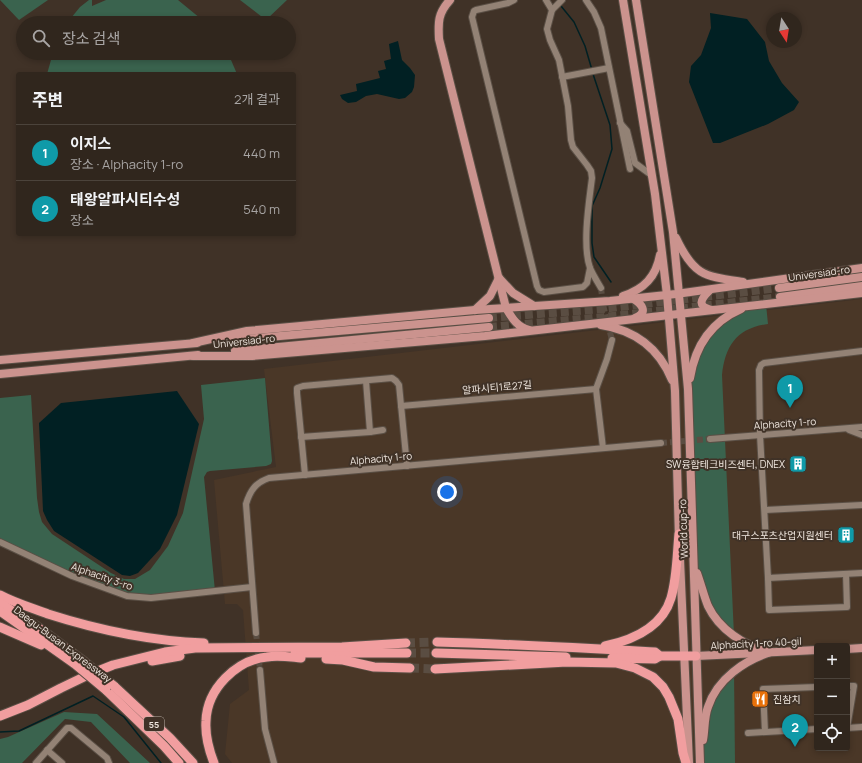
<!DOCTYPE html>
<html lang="ko">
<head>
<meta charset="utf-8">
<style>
	:root { --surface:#30261d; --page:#3c322a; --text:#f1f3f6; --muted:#a8a5a4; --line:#4b433b; --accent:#8c9099 }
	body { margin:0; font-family:Manrope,"Noto Sans KR",sans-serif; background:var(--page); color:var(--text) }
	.controls { position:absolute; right:12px; bottom:12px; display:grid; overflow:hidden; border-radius:4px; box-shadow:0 2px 6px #0003 }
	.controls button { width:36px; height:36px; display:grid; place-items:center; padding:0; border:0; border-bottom:1px solid var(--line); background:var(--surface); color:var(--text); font:20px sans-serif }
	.compass { position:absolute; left:766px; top:12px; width:36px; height:36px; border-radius:50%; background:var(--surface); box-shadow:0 2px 6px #0003; rotate:168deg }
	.you { position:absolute; left:447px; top:492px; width:14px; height:14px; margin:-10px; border:3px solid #fff; border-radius:50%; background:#1a73e8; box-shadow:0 0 0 6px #1a73e833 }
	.badge { display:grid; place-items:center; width:26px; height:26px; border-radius:50%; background:var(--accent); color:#fff; font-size:13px; font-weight:700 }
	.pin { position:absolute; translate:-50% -33px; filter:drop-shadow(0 1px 2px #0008) }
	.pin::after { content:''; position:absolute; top:21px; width:14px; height:12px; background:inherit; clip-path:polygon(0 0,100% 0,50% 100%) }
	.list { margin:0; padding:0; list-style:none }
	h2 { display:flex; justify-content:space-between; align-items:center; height:52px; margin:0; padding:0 16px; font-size:17px }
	h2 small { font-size:13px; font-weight:400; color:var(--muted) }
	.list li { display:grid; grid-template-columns:26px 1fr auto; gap:12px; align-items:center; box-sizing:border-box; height:56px; padding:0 16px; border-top:1px solid var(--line) }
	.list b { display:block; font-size:15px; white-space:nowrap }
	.list p { margin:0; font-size:13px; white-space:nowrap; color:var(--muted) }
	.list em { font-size:13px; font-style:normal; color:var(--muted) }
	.icon { flex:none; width:22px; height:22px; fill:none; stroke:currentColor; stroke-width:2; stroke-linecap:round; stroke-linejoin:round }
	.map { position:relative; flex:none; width:862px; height:763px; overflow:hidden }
	.search { position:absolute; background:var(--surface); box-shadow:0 2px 6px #0003; left:16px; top:16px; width:280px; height:44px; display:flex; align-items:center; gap:10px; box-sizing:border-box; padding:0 14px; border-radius:22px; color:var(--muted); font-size:15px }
	.panel { position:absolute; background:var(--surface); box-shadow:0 2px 6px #0003; left:16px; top:72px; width:280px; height:164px; border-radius:4px }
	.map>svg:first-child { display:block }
</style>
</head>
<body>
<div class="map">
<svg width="862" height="763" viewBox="0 0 862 763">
	<rect width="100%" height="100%" fill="#403227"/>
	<path fill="#4a3727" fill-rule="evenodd" d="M 862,299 L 862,763 L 232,763 L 225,754 L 230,704 L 249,690 L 243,610 L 237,604 L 225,604 L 214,480 L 276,467 L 264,369 ZM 817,646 L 847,646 L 847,748 L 817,748 Z"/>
	<g fill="#3a634e">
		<polygon points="0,0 48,0 19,20"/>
		<polygon points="89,0 92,0 92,6 106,0 178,0 206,23 67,23 80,7"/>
		<polygon points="240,0 287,0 266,20"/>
		<polygon points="53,53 228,53 237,74 47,74"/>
		<path d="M 766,304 L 768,324 C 737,328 725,346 722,375 L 734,635 L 718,621 L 697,572 L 691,371 L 697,351 L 730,314 Z"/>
		<polygon points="265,378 272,461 271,464 266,466 210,471 207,472 204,477 215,591 141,598 92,584 0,542 0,398 31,395 37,498 39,512 42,522 52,534 111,573 124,579 135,579 150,570 168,546 183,513 204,419 201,385"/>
		<polygon points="734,671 735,763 700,763 707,707"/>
		<polygon points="64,712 97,714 150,763 130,763 91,722 65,719 22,763 0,763 0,739 8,737"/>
	</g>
	<g fill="#012023">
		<polygon points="710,13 747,19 765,42 769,61 782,83 799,102 794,110 768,124 720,143 713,143 689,82 691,66 701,55 711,28"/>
		<polygon points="398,41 402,60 410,68 415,75 414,87 412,92 405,98 399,99 377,94 366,96 356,102 348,103 342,99 340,95 357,91 356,84 380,78 378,71 386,69 384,61 391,59 389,44"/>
		<polygon points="177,391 199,424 177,515 160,549 138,573 130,576 122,575 54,531 47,520 43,511 39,423 61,403"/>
	</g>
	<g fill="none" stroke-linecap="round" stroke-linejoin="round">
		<g stroke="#012023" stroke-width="1.5">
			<polyline points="561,6 574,22 585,46 592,70"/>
			<polyline points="593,74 610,125 612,149 600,188 592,206 592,243 594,257 611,282"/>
			<polyline points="0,732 19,731 93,696 124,717 161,763"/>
		</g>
		<g stroke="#5a4d42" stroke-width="6" stroke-dasharray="6 3" stroke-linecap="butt">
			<polyline points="601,288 603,305 612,340"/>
			<polyline points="661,443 710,439"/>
			<polyline points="256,633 260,670"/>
		</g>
		<g stroke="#5a4d42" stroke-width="8" stroke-dasharray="8 4" stroke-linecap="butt">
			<polyline points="489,318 603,309 779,288"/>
			<polyline points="489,327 604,317 780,297"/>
		</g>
		<g stroke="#5a4d42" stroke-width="9" stroke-dasharray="9 4.5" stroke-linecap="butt">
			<polyline points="406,643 437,642"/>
			<polyline points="407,653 436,653"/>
			<polyline points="410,668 435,669"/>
		</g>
		<defs>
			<g id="minor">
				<polyline points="514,0 508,3 476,10 474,11 472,17 537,286 539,290 544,292 583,287 587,283 590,268"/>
				<path d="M 546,0 L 552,10 L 547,29 L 550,40 L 559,60 L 568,106 L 571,140 L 573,147 L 587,165 L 591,171 L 592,178 C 589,202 582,245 590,268 C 593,275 597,281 601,288"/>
				<polyline points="586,0 594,12 601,28 630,169"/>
				<polyline points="552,10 562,0"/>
				<polyline points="562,77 609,68"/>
				<polyline points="620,123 627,131 635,163 650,174 652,177"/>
				<polyline points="862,351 764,363 761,365 759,370 760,435 768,578 862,573"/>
				<polyline points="401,406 596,389"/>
				<polyline points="849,430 862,435"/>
				<polyline points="370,432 383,430"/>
				<polyline points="301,437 370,432 366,381"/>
				<polyline points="710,439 862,427"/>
				<polyline points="603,448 596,389 607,359 612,340"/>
				<polyline points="305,475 297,393 297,388 303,386 392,378 396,381 399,385 407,466"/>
				<polyline points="765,510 862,505"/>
				<polyline points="0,542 72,576 127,596 151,598 252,587"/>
				<polyline points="768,578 769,610 847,607 846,574"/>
				<path d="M 256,633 L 246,504 C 250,491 255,483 269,478 L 661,443"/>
				<polyline points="260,670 265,729 274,763"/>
				<polyline points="847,686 854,686 847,728 862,727"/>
				<polyline points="765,732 763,689 817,687"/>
				<polyline points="748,733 817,729"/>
				<polyline points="47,750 62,763"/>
				<polyline points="36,763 67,728 71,728 107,758 109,763"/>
			</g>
			<g id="major">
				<path d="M 450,0 C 438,13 438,22 439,39 L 506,308 C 512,318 517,327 529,330"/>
				<polyline points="623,0 655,194 667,295 675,391 679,540"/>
				<polyline points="636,0 673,232 688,389 700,763"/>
				<path d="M 676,238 C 694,276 704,276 743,282"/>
				<polyline points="499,278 513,293 534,306"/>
				<polyline points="779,288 862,277"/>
				<path d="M 709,291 C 700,300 697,306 712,310"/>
				<path d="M 623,296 C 644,289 656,277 660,255"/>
				<polyline points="780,297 862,286"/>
				<path d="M 632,298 C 642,304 649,312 635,318"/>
				<polyline points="475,310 490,296 499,278"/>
				<path d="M 601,325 C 634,330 659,348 672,380"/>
				<polyline points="221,341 489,318"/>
				<polyline points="193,343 247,331 475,310 610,301 676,294 862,268"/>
				<polyline points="235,351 489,327"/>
				<polyline points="193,356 252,356 485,336 862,293"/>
				<polyline points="0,360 197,343"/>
				<polyline points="0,374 198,355"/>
				<path d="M 690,378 C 695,347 711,322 741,309"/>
				<polyline points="680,560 689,763"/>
				<path d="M 697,573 C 701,584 704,596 708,606 C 719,629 744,646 768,651"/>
				<polyline points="847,649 862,648"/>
				<polyline points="696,656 817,650"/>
				<path d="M 703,740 C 705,730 704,717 708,707 C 717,679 745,660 771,652"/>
			</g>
			<g id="highway">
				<path d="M 0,595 C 15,603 32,608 48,614 C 98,630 151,641 204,643"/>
				<polyline points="0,603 36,626 83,661"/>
				<polyline points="0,611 75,664"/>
				<polyline points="0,627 41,645"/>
				<path d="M 437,642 C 510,644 582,648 655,652 L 660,656 L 696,656"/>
				<path d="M 605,646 C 633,640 662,628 671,598 C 677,578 677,554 679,534"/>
				<polyline points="295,653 407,653"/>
				<polyline points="436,653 566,657"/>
				<polyline points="612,658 655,659 660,656"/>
				<polyline points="326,659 343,660 374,667 410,668"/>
				<polyline points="152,661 180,656"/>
				<polyline points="435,669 567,662 616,663 635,668 653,677 663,687 669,697 678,719 683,753 686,763"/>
				<polyline points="114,686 170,738 193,763"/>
				<polyline points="106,690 164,746 179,763"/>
				<polyline points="0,716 28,705 61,688 88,675 113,665 165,652 195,648 342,647 406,643"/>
				<path d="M 214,763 C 209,750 205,735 206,721 C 207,689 236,660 267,657 C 278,655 290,657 301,658"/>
			</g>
		</defs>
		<use href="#minor" stroke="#5a4f45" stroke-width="8"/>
		<use href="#major" stroke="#5a4f45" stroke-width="10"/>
		<use href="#highway" stroke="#5a4f45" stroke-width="11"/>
		<use href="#minor" stroke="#938275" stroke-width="6"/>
		<use href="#major" stroke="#cb938e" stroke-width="8"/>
		<use href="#highway" stroke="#f19e9f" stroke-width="9"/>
		<defs>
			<g id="highway-bridge">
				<polyline points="83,661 114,686"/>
				<polyline points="75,664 106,690"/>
			</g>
		</defs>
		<use href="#highway-bridge" stroke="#5a4f45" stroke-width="11" stroke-linecap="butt"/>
		<use href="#highway-bridge" stroke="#f19e9f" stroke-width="9"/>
	</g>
	<defs>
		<symbol id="building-square" viewBox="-11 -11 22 22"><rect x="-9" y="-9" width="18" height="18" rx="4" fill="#0f9aa8" stroke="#403227"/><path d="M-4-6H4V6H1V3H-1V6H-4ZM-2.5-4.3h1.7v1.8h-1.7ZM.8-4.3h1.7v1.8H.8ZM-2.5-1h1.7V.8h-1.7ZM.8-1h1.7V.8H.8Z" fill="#fff"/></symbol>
		<symbol id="restaurant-square" viewBox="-11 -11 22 22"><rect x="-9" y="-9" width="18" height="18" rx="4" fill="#e8710a" stroke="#403227"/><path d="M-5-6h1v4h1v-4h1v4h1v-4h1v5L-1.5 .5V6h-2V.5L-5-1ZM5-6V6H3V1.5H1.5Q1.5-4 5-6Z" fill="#fff"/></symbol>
	</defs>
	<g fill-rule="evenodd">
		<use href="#building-square" x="788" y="454" width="20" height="20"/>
		<use href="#building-square" x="836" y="525" width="20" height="20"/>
		<use href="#restaurant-square" x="750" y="689" width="20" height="20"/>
	</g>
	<g text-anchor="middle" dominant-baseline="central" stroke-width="4" stroke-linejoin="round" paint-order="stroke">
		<rect fill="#403227" stroke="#bab0a7" stroke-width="1" x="144" y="717" width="20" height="14" rx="3"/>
		<g font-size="9" font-weight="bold" fill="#efe6de">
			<text x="154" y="724">55</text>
		</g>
		<g font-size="10" fill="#efe6de" stroke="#403227">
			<text transform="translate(819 273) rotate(-8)">Universiad-ro</text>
			<text transform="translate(244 341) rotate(-6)">Universiad-ro</text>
			<text transform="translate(497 387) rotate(-5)">알파시티1로27길</text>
			<text transform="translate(785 423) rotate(-4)">Alphacity 1-ro</text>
			<text transform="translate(381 458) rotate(-5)">Alphacity 1-ro</text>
			<text transform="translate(683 529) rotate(-92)">World cup-ro</text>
			<text transform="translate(102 576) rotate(19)">Alphacity 3-ro</text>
			<text transform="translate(756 643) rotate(-3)">Alphacity 1-ro 40-gil</text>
			<text transform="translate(63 644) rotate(37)">Daegu-Busan Expressway</text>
		</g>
		<g font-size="10" fill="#efe6de" stroke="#403227" text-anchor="end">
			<text x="785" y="464">SW융합테크비즈센터, DNEX</text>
			<text x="833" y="535">대구스포츠산업지원센터</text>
			<text x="773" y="699" text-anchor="start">진참치</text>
		</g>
	</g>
</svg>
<div class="controls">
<button>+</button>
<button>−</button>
<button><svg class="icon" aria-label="locate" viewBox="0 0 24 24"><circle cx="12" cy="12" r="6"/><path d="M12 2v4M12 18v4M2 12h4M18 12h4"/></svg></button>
</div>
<svg class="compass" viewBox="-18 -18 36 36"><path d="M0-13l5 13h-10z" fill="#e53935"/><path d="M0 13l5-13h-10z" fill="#a8a5a4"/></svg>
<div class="you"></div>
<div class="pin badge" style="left:790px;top:408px;background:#0f9aa8">1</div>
<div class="pin badge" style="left:795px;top:747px;background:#0f9aa8">2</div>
<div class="search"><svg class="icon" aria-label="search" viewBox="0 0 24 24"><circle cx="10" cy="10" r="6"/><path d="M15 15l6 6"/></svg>장소 검색</div>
<section class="panel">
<h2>주변<small>2개 결과</small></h2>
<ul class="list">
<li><span class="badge" style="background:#0f9aa8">1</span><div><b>이지스</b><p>장소 · Alphacity 1-ro</p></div><em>440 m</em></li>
<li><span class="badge" style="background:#0f9aa8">2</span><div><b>태왕알파시티수성</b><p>장소</p></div><em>540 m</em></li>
</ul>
</section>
</div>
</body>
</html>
